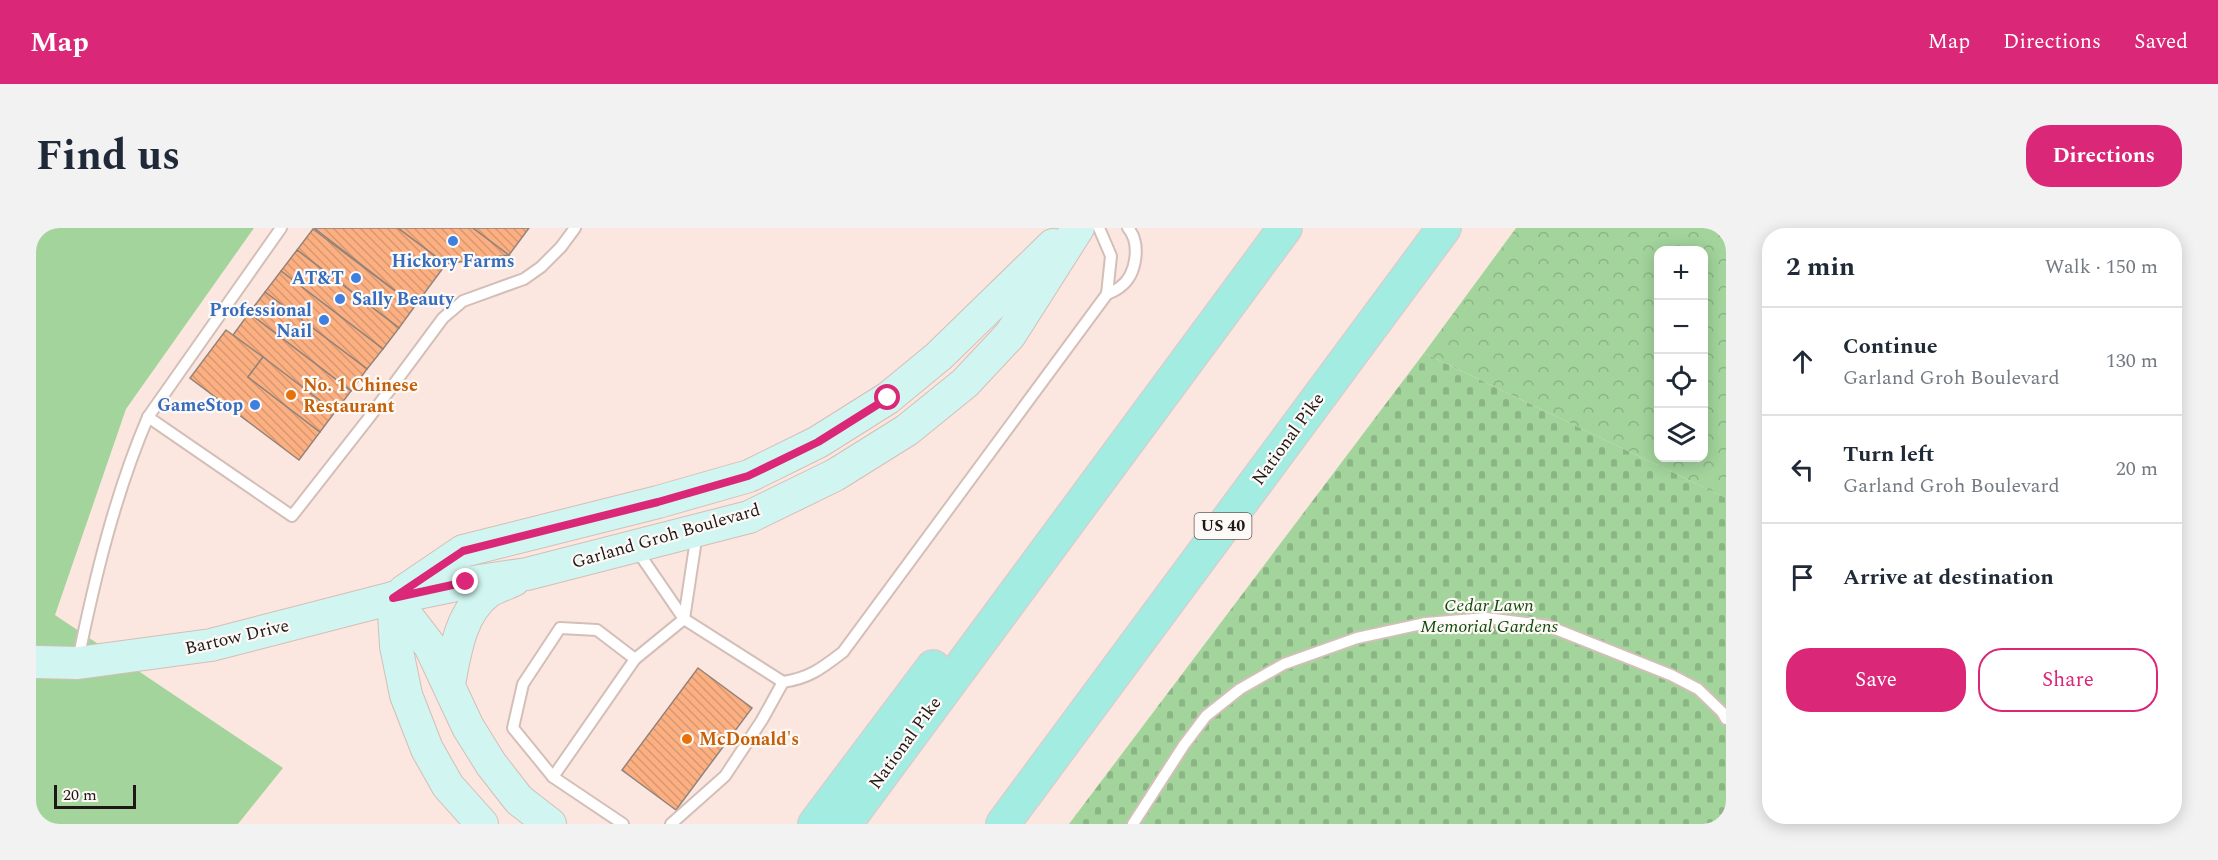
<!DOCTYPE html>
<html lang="en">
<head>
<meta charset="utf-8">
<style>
	:root { --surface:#fff; --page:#f2f2f3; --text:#1f2937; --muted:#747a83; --line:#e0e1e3; --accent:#db2777 }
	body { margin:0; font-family:Spectral,serif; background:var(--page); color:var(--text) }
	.controls { position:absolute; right:18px; top:18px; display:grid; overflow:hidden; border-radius:12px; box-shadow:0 3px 15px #0003 }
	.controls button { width:54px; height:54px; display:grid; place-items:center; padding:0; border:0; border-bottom:2px solid var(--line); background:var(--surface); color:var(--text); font:30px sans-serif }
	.scale { position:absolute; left:18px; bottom:15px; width:82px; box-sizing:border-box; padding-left:6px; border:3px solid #201816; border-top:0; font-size:16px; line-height:21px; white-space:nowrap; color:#201816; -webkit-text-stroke:4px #fdf9f7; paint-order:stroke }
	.stop { position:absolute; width:18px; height:18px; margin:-14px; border:4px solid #db2777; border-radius:50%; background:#fff }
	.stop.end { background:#db2777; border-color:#fff; box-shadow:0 2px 6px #0008 }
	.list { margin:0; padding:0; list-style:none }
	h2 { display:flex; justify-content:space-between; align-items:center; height:78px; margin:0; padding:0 24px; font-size:26px }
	h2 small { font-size:20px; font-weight:400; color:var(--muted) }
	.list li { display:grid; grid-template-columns:39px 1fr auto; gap:18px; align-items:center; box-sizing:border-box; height:108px; padding:0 24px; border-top:2px solid var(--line) }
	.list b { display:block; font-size:22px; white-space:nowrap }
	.list p { margin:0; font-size:20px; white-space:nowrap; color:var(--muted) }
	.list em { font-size:20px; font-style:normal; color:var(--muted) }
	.actions { display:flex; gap:12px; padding:18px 24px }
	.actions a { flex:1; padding:14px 0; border:2px solid var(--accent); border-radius:24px; text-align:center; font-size:21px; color:var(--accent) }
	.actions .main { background:var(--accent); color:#fff }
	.icon { flex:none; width:33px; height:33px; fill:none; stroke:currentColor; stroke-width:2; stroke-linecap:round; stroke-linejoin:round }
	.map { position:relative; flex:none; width:1690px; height:596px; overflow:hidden; border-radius:24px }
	header { display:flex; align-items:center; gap:36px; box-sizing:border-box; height:84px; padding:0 30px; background:var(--accent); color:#fff }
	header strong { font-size:28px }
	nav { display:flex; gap:33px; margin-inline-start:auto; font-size:21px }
	.intro { display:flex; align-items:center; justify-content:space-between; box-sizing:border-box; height:144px; padding:0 36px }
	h1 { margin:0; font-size:42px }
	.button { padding:15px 27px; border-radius:24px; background:var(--accent); color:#fff; font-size:21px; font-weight:700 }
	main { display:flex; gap:36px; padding:0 36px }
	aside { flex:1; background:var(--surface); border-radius:24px; box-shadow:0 3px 15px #0003 }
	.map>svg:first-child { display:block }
</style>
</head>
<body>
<header>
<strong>Map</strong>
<nav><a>Map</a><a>Directions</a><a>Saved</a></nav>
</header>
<div class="intro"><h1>Find us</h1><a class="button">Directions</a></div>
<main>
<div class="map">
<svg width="1690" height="596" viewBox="0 0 1690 596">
	<defs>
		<pattern id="forest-crowns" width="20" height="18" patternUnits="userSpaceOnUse" patternTransform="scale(1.5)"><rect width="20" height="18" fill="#a3d49c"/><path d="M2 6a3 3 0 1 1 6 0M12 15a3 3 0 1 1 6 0" fill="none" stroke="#8cb586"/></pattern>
		<pattern id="cemetery-stones" width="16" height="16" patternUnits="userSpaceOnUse" patternTransform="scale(1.5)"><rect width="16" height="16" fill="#a3d49c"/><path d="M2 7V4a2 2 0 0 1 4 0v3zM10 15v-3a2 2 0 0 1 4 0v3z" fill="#8cb586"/></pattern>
		<pattern id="building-back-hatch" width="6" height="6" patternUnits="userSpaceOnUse" patternTransform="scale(1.5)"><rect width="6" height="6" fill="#fcb081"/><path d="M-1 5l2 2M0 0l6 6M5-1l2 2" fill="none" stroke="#d8976f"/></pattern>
	</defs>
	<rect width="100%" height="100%" fill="#fce7e0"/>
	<polygon fill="#a3d49c" points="0,0 218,0 90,181 19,387 247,540 202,596 0,596"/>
	<path fill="url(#forest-crowns)" fill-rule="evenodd" d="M 1480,0 L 1690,0 L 1690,270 L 1388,125 ZM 1622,22 L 1668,22 L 1668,230 L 1622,230 Z"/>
	<polygon fill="url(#cemetery-stones)" points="1388,125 1690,270 1690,596 1033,596"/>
	<g fill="url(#building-back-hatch)" stroke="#94837a" stroke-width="1.5">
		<polygon points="278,0 362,0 410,36 379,78"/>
		<polygon points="362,0 437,0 473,27 410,36"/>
		<polygon points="437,0 493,0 473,27"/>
		<polygon points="277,1 379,78 363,100 261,22"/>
		<polygon points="261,22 363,100 347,121 245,43"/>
		<polygon points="245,43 347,121 331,141 229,64"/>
		<polygon points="229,64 331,141 315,163 213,85"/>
		<polygon points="213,85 315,163 299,184 197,107"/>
		<polygon points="190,102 227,129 212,149 284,204 263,232 154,150"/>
		<polygon points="227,129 299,184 284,204 212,149"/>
		<polygon points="662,440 716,480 640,582 586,542"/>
	</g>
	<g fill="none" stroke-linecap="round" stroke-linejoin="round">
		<defs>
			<g id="lane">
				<polyline points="1063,0 1075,28 1071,66"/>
				<polyline points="112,189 245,0"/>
				<path d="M 600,321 L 648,391 L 747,454 C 774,450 786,440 807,424 L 1071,66 C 1075,64 1081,62 1084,59 C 1101,47 1105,15 1092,0"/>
				<path d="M 42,432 C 59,349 79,266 112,189 L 256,288 L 332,191 L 407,90 L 427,73 L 488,51 L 505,39 L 525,19 L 539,0"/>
				<polyline points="517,549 599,431 648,391 661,305"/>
				<polyline points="587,596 517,549 477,500 487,456 524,400 561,402 599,431"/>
				<polyline points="635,596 689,548 726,492 747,454"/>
				<polyline points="1097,596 1148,517 1170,488 1204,461 1248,436 1321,410 1390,395 1450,390 1512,398 1635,447 1662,461 1686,484 1690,491"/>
			</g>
			<g id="secondary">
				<polyline points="368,363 427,323 622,274 713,248 782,214 852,170 903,128 1017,17"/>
				<polyline points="357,370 394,418 432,499 455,536 483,572 514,596"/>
				<polyline points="357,370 360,418 370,467 391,521 412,558 446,596"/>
				<polyline points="0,434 42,435 175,417 357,370 430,355 491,346 713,289 799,247 871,202 929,155 974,107 1042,0"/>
				<path d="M 413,456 C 419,425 424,385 452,364 C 459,359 470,356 478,352"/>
			</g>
			<g id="primary">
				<polyline points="779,596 897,439"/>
				<polyline points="809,596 1249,0"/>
				<polyline points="967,596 1408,0"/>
			</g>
		</defs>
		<use href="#lane" stroke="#d3bfb8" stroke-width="14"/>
		<use href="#secondary" stroke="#d3bfb8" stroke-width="34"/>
		<use href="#primary" stroke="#d2d1d0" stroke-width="36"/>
		<use href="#lane" stroke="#fff" stroke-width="10"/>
		<use href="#secondary" stroke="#d1f5f0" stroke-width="32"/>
		<use href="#primary" stroke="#a3ece2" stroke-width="33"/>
	</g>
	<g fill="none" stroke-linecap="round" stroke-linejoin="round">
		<polyline stroke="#db2777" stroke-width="8" points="430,354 357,370 427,323 622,274 712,248 782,214 852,170"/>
	</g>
	<g fill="#3f7fe0" stroke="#fdf9f7" stroke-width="2">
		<circle cx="417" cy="13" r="6"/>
		<circle cx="320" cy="50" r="6"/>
		<circle cx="304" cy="71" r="6"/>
		<circle cx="288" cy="92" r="6"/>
		<circle cx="219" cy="177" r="6"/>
	</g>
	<g fill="#e8710a" stroke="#fdf9f7" stroke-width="2">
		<circle cx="255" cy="167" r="6"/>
		<circle cx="651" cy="511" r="6"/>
	</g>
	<g text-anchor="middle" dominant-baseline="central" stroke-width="4.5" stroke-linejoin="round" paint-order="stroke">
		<rect fill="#fdf9f7" stroke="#625c5a" stroke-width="1.5" x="1158.5" y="285" width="57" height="26" rx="4.5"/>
		<g font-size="16" font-weight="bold" fill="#201816">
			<text x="1187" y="298">US 40</text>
		</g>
		<g font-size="18" font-weight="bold" fill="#366cbe" stroke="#fdf9f7" text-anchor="end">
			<text x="417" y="33" text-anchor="middle">Hickory Farms</text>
			<text x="308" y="50">AT&amp;T</text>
			<text x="316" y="71" text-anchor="start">Sally Beauty</text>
			<text x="276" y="82">Professional<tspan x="276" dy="21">Nail</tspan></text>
			<text x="207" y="177">GameStop</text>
		</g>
		<g font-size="18" font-weight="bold" fill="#c56008" stroke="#fdf9f7" text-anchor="start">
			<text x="267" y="157">No. 1 Chinese<tspan x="267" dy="21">Restaurant</tspan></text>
			<text x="663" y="511">McDonald's</text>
		</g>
		<g font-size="18" fill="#201816" stroke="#fdf9f7">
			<text transform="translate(1252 211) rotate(-54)">National Pike</text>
			<text transform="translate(630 308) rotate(-16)">Garland Groh Boulevard</text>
			<text transform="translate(201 409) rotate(-13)">Bartow Drive</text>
			<text transform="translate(869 515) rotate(-54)">National Pike</text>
		</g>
		<g font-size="18" font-style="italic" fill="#104a08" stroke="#fdf9f7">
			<text x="1453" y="377">Cedar Lawn<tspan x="1453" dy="21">Memorial Gardens</tspan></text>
		</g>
	</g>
</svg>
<div class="controls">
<button>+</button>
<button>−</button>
<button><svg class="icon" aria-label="locate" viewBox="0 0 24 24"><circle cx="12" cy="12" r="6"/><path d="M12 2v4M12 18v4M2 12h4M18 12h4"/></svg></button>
<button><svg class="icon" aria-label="layers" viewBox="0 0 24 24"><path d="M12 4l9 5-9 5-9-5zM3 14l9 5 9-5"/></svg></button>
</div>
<div class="scale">20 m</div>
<div class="stop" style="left:852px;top:170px"></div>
<div class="stop end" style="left:430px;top:354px"></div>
</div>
<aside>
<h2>2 min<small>Walk · 150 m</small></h2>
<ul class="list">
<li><svg class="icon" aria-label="ahead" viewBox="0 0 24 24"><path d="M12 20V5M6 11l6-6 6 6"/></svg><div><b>Continue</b><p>Garland Groh Boulevard</p></div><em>130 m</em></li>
<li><svg class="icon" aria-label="left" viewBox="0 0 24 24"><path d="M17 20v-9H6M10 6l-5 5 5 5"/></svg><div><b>Turn left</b><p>Garland Groh Boulevard</p></div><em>20 m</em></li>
<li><svg class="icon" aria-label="arrive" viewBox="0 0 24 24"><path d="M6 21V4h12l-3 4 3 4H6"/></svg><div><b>Arrive at destination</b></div></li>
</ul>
<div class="actions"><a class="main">Save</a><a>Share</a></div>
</aside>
</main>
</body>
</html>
